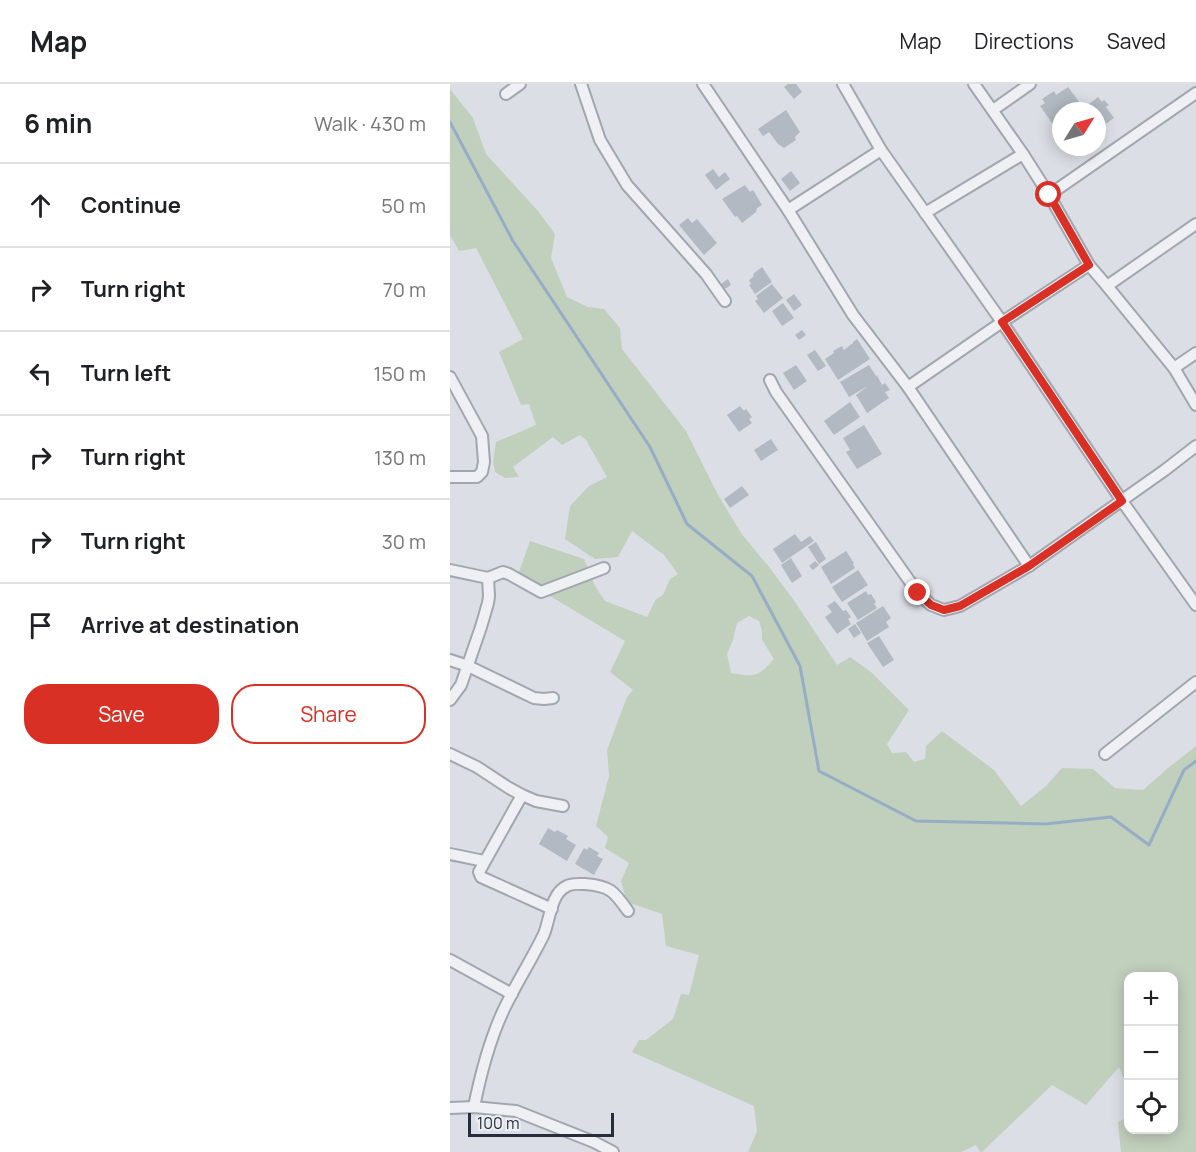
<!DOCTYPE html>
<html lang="en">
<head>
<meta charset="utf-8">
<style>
	:root { --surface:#fff; --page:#f2f2f2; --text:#202124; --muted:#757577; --line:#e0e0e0; --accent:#d93025 }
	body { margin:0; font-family:Manrope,sans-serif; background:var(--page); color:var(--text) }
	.controls { position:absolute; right:18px; bottom:18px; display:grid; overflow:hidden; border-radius:12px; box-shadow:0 3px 15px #0003 }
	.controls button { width:54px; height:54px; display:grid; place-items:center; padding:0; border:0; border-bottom:2px solid var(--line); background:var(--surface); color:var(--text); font:30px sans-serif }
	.compass { position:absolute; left:602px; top:18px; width:54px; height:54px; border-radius:50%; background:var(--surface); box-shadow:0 3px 15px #0003; rotate:53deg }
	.scale { position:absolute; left:18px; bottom:15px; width:146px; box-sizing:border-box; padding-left:6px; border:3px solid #262e3b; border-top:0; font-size:16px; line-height:21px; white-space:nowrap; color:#262e3b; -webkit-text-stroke:4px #ebeef3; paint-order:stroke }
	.stop { position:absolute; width:18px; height:18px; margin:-14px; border:4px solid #d93025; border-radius:50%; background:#fff }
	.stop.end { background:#d93025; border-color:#fff; box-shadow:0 2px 6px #0008 }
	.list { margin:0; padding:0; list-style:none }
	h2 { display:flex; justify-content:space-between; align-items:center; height:78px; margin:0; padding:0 24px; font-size:26px }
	h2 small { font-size:20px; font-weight:400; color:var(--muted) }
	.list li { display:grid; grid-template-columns:39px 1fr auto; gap:18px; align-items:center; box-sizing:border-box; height:84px; padding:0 24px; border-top:2px solid var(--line) }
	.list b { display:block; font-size:22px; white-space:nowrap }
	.list em { font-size:20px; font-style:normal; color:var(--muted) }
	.actions { display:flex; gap:12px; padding:18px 24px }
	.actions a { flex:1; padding:14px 0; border:2px solid var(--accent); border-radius:24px; text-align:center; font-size:21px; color:var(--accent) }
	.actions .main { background:var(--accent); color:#fff }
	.icon { flex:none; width:33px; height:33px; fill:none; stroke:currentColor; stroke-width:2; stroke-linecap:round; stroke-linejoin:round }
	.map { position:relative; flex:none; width:746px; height:1068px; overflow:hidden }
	header { display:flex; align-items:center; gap:36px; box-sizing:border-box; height:84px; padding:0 30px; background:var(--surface); border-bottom:2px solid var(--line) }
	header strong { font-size:28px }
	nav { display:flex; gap:33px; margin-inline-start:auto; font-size:21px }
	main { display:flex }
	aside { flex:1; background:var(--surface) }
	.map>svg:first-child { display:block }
</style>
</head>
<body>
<header>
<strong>Map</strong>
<nav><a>Map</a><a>Directions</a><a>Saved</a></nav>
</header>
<main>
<aside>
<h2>6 min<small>Walk · 430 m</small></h2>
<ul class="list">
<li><svg class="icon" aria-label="ahead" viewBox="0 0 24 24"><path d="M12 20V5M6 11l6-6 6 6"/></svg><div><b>Continue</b></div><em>50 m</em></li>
<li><svg class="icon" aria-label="right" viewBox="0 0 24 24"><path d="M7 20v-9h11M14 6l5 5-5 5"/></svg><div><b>Turn right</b></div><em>70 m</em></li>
<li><svg class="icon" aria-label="left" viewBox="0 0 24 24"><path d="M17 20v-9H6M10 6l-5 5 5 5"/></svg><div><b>Turn left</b></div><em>150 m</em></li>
<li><svg class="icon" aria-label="right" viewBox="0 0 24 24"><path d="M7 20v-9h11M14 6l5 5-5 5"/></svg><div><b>Turn right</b></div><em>130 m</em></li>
<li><svg class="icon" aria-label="right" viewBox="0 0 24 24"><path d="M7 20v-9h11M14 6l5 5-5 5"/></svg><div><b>Turn right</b></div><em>30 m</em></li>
<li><svg class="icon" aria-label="arrive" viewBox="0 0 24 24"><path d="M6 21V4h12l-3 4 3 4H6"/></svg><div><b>Arrive at destination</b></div></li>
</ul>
<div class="actions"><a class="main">Save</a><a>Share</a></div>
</aside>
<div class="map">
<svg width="746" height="1068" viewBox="0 0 746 1068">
	<rect width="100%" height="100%" fill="#dbdfe5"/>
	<path fill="#c1cfbd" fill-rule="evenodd" d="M 0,5 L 23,34 L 36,70 L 88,127 L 105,150 L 101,174 L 117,213 L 138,223 L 154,225 L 170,244 L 172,265 L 236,347 L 267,409 L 291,449 L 319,483 L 343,515 L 387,581 L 400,573 L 421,588 L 459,626 L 437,660 L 442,669 L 456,668 L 464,678 L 475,675 L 476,662 L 492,647 L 544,686 L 571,722 L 596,702 L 612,684 L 643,685 L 665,704 L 693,706 L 718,684 L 746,662 L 746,1068 L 671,1068 L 668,1038 L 678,1033 L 678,1046 L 724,1046 L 724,892 L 678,892 L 678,1004 L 669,983 L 636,1021 L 602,1001 L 532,1068 L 530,1068 L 526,1061 L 511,1068 L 298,1068 L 307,1047 L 304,1022 L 182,968 L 189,956 L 196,956 L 223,935 L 231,910 L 239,911 L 249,871 L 216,862 L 212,830 L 177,818 L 171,797 L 179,779 L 155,764 L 158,753 L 146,742 L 159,692 L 157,666 L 177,613 L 183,606 L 160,588 L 175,557 L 100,512 L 69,488 L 80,457 L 134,475 L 145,502 L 155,517 L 197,533 L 206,515 L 213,511 L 220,495 L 228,490 L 214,471 L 182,447 L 168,473 L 145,475 L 115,455 L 120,422 L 139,402 L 157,393 L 136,356 L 130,351 L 112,361 L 103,353 L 63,383 L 69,393 L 55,394 L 45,388 L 43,377 L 46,358 L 86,341 L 79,320 L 71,321 L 49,268 L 73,255 L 26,164 L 9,167 L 0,151 ZM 299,532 L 309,537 L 312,547 L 312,556 L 324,575 C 307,594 305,593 281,589 L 277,570 L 283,556 L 287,539 Z"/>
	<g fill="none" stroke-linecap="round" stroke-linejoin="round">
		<polyline stroke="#97adc5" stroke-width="3" points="0,38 63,157 200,363 237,440 302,492 350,582 369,687 466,737 595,740 661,733 699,761 734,686 746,677"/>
	</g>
	<g fill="#b3b9c2">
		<polygon points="338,0 346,0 352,8 344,15 334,3"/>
		<polygon points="618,3 630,19 619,27 611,27 611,33 602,39 590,22 595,19 592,15 604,7 606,11"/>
		<polygon points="648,13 652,18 654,16 659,21 656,23 664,34 653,42 647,33 647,27 643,27 638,21"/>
		<polygon points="336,26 350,48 345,53 346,56 334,64 328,60 319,48 313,52 308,45"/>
		<polygon points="263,85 269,93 275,88 280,95 266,106 255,91"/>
		<polygon points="341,87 350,99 340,107 331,95"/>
		<polygon points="295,101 300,108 303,106 312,121 307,124 306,128 292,139 287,132 285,133 272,115"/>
		<polygon points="238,134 242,139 247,135 267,159 254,171 229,141"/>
		<polygon points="312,183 322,198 305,210 299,201 301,200 299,196 304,192 303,190"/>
		<polygon points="278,195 281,201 275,205 271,200"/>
		<polygon points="322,200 333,214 314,229 305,217 308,215 306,212"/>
		<polygon points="344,210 352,221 344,227 336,216"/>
		<polygon points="333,219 344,234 332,242 322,227"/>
		<polygon points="352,246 356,251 349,256 345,251"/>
		<polygon points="407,255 420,275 388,296 375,275 384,269 383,267 392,262 394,266 403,259 403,258"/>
		<polygon points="365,266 376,282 368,287 357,271"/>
		<polygon points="346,281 357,297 344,306 333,289"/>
		<polygon points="419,281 426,292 427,291 432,301 435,299 440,306 435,308 439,314 417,329 406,311 418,302 399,313 390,298"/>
		<polygon points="400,318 410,333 384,351 374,337"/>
		<polygon points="290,322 294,327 296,325 302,333 299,335 302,339 289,348 277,331"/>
		<polygon points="414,341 432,370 407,385 396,368 400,366 393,354"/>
		<polygon points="321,355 328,366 311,377 304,366"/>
		<polygon points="292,402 299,411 280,424 274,415"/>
		<polygon points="345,450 351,458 360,452 364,457 332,479 323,465"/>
		<polygon points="366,458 376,475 369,480 358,463"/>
		<polygon points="396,467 404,479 403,480 405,484 381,500 371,483"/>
		<polygon points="341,474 352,492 342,499 331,481"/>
		<polygon points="365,477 369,481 363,486 359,482"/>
		<polygon points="408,486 418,501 392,518 382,503"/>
		<polygon points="416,507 418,511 421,510 426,518 424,520 427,524 408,536 397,519"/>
		<polygon points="385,517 393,527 396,526 401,533 398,535 401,540 387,550 375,533 382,528 377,522"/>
		<polygon points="433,522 441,534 436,538 439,543 417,557 406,539"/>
		<polygon points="405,540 411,549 404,554 398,545"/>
		<polygon points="429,552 444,576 433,583 417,559"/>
		<polygon points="98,744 105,748 107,746 118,752 116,755 126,761 117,777 89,760"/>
		<polygon points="139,763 149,769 147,772 153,775 144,791 125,780 134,764 137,766"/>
	</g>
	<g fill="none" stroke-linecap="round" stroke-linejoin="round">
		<defs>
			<g id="minor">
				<polyline points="131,0 150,56 177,101 256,190 275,217"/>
				<polyline points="253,0 338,126 403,231 458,303 579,482"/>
				<polyline points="393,0 431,66 552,238 639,181"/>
				<polyline points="524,0 573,70 599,111 639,181 657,202 724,284 746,321"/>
				<polyline points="56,10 70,0"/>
				<polyline points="543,26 580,0"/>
				<polyline points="599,111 746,9"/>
				<polyline points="338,126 431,66"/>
				<polyline points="475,129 573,70"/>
				<polyline points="657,202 746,140"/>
				<polyline points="724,284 746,269"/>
				<polyline points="0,293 32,352 34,378 32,388 27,393 0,393"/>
				<polyline points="320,296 326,308 468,509 481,521 494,526 510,522 579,482 715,386 746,362"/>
				<polyline points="458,303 552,238 672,417 746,521"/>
				<polyline points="0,486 38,494 39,512 38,519 31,543 11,601 0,616"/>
				<polyline points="38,494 53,488 59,490 91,508 154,484"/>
				<polyline points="0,576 18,582 84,614 94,615 103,614"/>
				<polyline points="0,670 27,683 59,704 72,711 86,717 113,722"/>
				<polyline points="655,670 746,598"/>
				<polyline points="72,711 29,788 31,793 102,825"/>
				<polyline points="0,770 34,777"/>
				<polyline points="0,876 62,910"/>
				<path d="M 24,1023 C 31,988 40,954 55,923 C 67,898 82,875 94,850 C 100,835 101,809 117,802 C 122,799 129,800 135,800 C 160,802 164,807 178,827"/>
				<polyline points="0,1024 24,1023 66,1027 144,1058 163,1068"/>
			</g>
		</defs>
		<use href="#minor" stroke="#a1a6af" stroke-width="14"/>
		<use href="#minor" stroke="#eef0f4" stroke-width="10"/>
	</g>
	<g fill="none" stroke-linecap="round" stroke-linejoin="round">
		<polyline stroke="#d93025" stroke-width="8" points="468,509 481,521 494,526 510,522 579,482 672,417 552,238 639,181 599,111"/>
	</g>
</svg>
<div class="controls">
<button>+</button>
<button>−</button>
<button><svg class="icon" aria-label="locate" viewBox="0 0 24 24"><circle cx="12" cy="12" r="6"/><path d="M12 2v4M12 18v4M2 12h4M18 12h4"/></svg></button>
</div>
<svg class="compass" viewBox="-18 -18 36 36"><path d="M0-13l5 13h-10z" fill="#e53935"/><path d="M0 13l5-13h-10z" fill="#757577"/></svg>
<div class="scale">100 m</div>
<div class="stop" style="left:599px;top:111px"></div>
<div class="stop end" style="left:468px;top:509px"></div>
</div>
</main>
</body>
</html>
